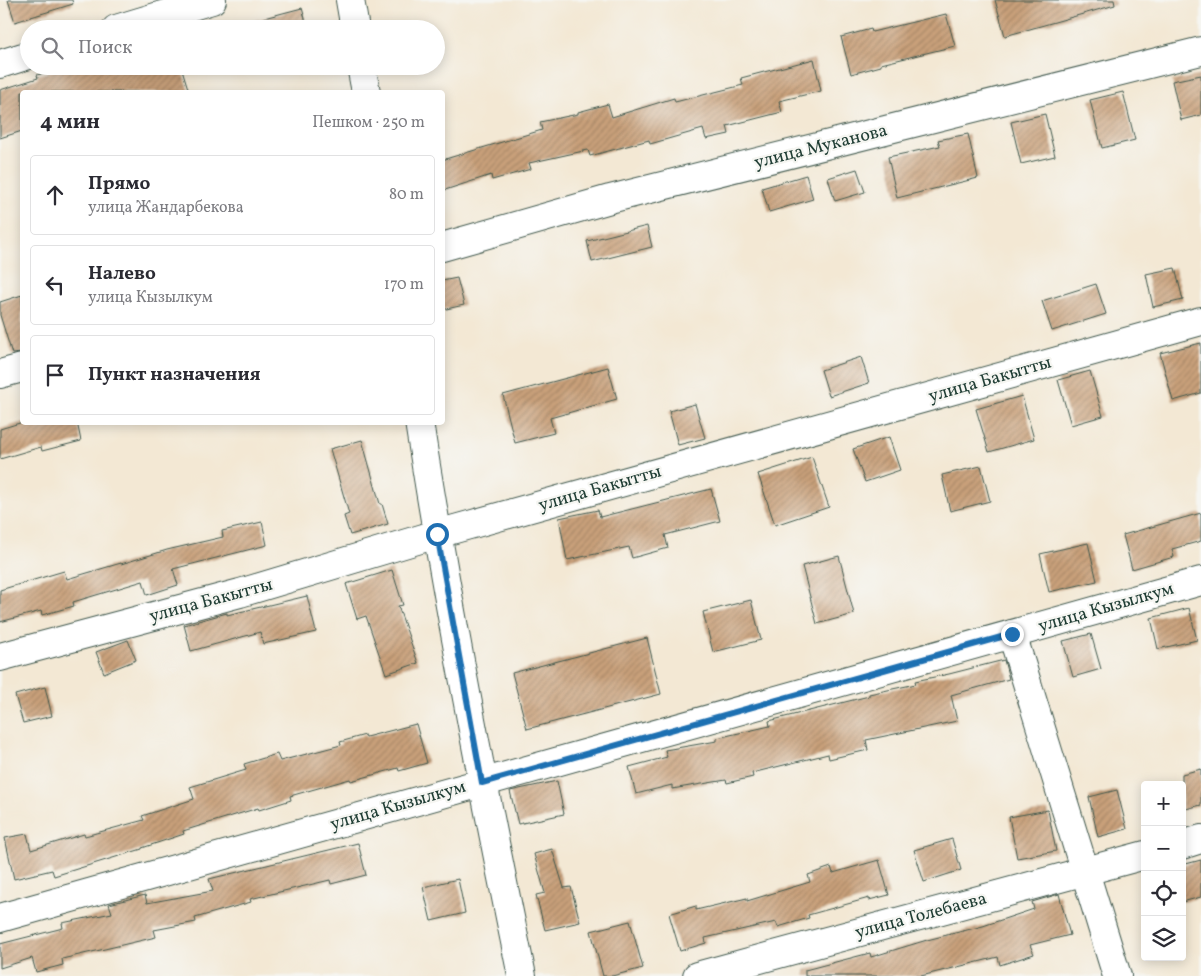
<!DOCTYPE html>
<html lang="ru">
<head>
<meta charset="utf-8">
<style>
	:root { --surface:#fff; --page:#f2f2f3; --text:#2b2b33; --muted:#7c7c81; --line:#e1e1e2 }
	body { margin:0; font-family:Vollkorn,serif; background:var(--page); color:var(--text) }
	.controls { position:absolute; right:15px; bottom:15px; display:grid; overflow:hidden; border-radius:5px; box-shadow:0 2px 12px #0003 }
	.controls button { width:45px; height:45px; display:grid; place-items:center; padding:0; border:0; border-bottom:1px solid var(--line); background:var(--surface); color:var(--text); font:25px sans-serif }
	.stop { position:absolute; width:15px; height:15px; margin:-11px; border:4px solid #1f6fb2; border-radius:50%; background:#fff }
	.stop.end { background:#1f6fb2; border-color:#fff; box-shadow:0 1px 5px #0008 }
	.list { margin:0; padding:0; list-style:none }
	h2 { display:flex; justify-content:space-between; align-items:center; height:65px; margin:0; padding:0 20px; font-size:21px }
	h2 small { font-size:16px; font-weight:400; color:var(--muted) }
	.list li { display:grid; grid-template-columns:32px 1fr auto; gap:15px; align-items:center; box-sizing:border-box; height:80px; margin:0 10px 10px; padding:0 10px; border:1px solid var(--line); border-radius:5px }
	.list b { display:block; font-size:19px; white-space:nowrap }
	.list p { margin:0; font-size:16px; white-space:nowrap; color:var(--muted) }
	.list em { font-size:16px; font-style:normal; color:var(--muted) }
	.icon { flex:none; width:28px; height:28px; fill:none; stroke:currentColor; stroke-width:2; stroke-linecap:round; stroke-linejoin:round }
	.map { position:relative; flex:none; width:1201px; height:976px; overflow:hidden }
	.search { position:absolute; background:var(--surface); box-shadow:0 2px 12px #0003; left:20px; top:20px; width:425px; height:55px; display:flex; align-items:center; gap:12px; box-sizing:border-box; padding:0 18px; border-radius:28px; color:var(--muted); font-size:19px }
	.panel { position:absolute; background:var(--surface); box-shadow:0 2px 12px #0003; left:20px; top:90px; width:425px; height:335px; border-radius:5px }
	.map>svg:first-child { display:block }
</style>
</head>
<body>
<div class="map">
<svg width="1201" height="976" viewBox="0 0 1201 976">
	<defs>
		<pattern id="building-hatch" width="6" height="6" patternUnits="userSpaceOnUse" patternTransform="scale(1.25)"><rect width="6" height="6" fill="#c9a07a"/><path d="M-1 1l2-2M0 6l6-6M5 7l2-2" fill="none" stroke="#a38465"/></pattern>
	</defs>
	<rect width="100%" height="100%" fill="#f6f6f2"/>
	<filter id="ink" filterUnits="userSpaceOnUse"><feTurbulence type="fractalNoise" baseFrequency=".02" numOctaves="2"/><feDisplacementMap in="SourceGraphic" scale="10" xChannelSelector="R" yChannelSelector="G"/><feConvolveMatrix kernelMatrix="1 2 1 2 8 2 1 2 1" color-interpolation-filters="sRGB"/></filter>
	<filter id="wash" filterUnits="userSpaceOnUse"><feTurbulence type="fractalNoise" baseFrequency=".0096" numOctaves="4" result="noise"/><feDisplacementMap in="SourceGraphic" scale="20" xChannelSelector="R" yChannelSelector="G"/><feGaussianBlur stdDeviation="1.12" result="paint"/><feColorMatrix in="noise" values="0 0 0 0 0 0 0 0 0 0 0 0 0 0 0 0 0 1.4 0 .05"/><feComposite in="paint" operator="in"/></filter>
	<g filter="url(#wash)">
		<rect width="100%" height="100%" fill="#f3e8d4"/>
		<g id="blocks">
			<g fill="url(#building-hatch)">
				<polygon points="8,0 72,0 73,4 15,22"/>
				<polygon points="995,0 1114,0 1115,5 1005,36"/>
				<polygon points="302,8 308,29 246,29 245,23"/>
				<polygon points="946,14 955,46 881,64 881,66 851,74 841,37 871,29 872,32"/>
				<polygon points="814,59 821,91 779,101 782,112 727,126 729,134 706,139 703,129 650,144 649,140 590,156 588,150 529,163 531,169 492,180 491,175 442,191 442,160 542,130 540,122 578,114 578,112 608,104 612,117 674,98 675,102 743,85 741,78"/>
				<polygon points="70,66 181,66 189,92 22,92 22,131 0,138 0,90 38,78 37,75"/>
				<polygon points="1201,75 1201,115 1181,120 1172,81"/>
				<polygon points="1123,92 1135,140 1102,148 1090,100"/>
				<polygon points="1045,114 1055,156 1021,164 1011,122"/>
				<polygon points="968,134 978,178 897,198 888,157 940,146 938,140"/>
				<polygon points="857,169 865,192 835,201 828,178"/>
				<polygon points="806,175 813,199 769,212 762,188"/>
				<polygon points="647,226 652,247 592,262 587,241"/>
				<polygon points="1175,268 1183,300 1153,307 1146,274"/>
				<polygon points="457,278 464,305 442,310 442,281"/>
				<polygon points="1096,284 1106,314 1052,331 1042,301"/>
				<polygon points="22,295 22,353 12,354 0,315 0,302"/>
				<polygon points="1201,343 1201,393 1173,401 1160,353"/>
				<polygon points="861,357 869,383 829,396 821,370"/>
				<polygon points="608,367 617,399 550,418 554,433 515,443 503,395"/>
				<polygon points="1090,371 1103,416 1071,425 1058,380"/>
				<polygon points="1022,396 1034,439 989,452 976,409"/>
				<polygon points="695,404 705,438 678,445 669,411"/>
				<polygon points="23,422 77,422 81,441 42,451 41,447 0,459 0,429"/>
				<polygon points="889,437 900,470 865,482 853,449"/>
				<polygon points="362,440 380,504 382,504 388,524 350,535 344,516 349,514 330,449"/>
				<polygon points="812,457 829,507 775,525 758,474"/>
				<polygon points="981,466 990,501 950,511 942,475"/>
				<polygon points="711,489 720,521 665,535 668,548 632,558 629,547 567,560 559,518 598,510 600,517"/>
				<polygon points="1201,513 1201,541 1172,549 1174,557 1132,569 1123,535"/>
				<polygon points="262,522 267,545 173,569 178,585 147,595 143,581 73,602 74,606 42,615 41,611 0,622 0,590 64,571 67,579 121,563 121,564 167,550 223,537 222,531"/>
				<polygon points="1088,543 1097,581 1049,592 1040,554"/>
				<polygon points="839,556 854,614 817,624 802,566"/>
				<polygon points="392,570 403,605 398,606 418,663 386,674 366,616 357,619 346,584"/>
				<polygon points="307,596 316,632 263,644 260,632 191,651 184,625 227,613 227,615"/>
				<polygon points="751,600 761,640 713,652 703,612"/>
				<polygon points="1189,608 1197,640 1158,649 1151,618"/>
				<polygon points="1091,634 1101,669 1073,677 1063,641"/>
				<polygon points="647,638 661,694 527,729 512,673"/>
				<polygon points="128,640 136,660 104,673 96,652"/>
				<polygon points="1004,660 1009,679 951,695 957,721 866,740 868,750 829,759 828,754 752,773 753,777 727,783 726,780 672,789 672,785 636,794 629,767 667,757 665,750 717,741 717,738 770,726 769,721 869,696 869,694 916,684 915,681 949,674"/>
				<polygon points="45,687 52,716 23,723 15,695"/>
				<polygon points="416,724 427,763 399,771 398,768 351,781 350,779 290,796 291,800 259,810 258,808 183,831 184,834 142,848 142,849 54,876 52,870 14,879 5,838 27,834 31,850 84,834 85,836 144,820 142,816 194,799 190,787 246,770 244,764 277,754 280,761 341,745 340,742 365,735 366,737"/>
				<polygon points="1201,769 1201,805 1182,810 1182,774"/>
				<polygon points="557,781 564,814 518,824 510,791"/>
				<polygon points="1117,790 1127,829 1098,837 1089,797"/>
				<polygon points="1048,810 1056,851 1017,858 1009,817"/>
				<polygon points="952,839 961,870 924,882 914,850"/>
				<polygon points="358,843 366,875 331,884 330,880 250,899 251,902 195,918 196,922 154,930 156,937 62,959 63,965 36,972 32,958 0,968 0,944 63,928 62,923 112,913 109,904 145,895 147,903 213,891 209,879"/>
				<polygon points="552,849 564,888 571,887 580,922 545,930 536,895 545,893 534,854"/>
				<polygon points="879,860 889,895 869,900 869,898 808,915 809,918 778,927 776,922 705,938 706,943 680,951 669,914 696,906 696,910 747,898 747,901 810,882 808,875 831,867 833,873"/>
				<polygon points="1201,860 1201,897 1182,902 1182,865"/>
				<polygon points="458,879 465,913 431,921 423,887"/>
				<polygon points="1059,894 1070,935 1030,945 1034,954 1000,965 998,957 921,976 805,976 805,970 870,953 871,957 927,940 983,926 1034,909 1032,902"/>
				<polygon points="630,921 643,968 612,976 603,976 591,931"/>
			</g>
		</g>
	</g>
	<g filter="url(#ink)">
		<use href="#blocks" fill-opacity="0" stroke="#3f574c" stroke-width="1"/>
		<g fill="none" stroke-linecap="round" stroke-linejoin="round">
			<defs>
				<g id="minor">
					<polyline points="350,0 355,29"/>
					<polyline points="116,29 212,0"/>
					<polyline points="0,64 29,55"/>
					<polyline points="361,66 366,92"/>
					<polyline points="442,247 610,199 1201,51"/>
					<polyline points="0,374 22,368"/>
					<path d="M 419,422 C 448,608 484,792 522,976"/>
					<polyline points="1012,634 1117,976"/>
					<polyline points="0,657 240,593 437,534 1201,321"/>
					<polyline points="1182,845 1201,839"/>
					<polyline points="0,918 1201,581"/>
					<polyline points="697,976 1145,855"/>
				</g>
			</defs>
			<use href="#minor" stroke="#3f574c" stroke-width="30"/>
			<use href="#minor" stroke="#fff" stroke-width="28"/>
		</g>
	</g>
	<g fill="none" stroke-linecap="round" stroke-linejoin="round" filter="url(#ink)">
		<polyline stroke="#1f6fb2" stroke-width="6" points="437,534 482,783 1012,634"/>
	</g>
	<g text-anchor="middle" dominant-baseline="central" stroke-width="4.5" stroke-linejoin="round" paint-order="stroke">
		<g font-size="18" fill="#1f3d34" stroke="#f6f6f2">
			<text transform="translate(821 147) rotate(-14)">улица Муканова</text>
			<text transform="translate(990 380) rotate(-16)">улица Бакытты</text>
			<text transform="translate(600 489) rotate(-16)">улица Бакытты</text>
			<text transform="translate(211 601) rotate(-15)">улица Бакытты</text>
			<text transform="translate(1106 608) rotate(-16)">улица Кызылкум</text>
			<text transform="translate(398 806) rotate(-16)">улица Кызылкум</text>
			<text transform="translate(921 916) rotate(-15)">улица Толебаева</text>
		</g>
	</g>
</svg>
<div class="controls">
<button>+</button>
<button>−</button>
<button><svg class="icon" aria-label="locate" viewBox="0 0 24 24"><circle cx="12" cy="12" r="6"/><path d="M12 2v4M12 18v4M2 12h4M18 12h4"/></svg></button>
<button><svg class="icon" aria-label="layers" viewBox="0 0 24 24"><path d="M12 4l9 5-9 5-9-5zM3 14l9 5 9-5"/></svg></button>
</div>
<div class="stop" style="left:437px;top:534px"></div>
<div class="stop end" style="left:1012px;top:634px"></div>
<div class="search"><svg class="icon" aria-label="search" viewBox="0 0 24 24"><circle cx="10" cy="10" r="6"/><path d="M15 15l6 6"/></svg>Поиск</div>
<section class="panel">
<h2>4 мин<small>Пешком · 250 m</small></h2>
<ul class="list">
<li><svg class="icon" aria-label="ahead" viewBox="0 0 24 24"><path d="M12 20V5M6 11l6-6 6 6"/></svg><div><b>Прямо</b><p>улица Жандарбекова</p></div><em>80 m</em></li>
<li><svg class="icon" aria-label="left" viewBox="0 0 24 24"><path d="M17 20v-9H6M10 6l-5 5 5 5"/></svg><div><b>Налево</b><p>улица Кызылкум</p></div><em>170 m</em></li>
<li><svg class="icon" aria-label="arrive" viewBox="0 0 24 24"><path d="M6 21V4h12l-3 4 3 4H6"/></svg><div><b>Пункт назначения</b></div></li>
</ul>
</section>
</div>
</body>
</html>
